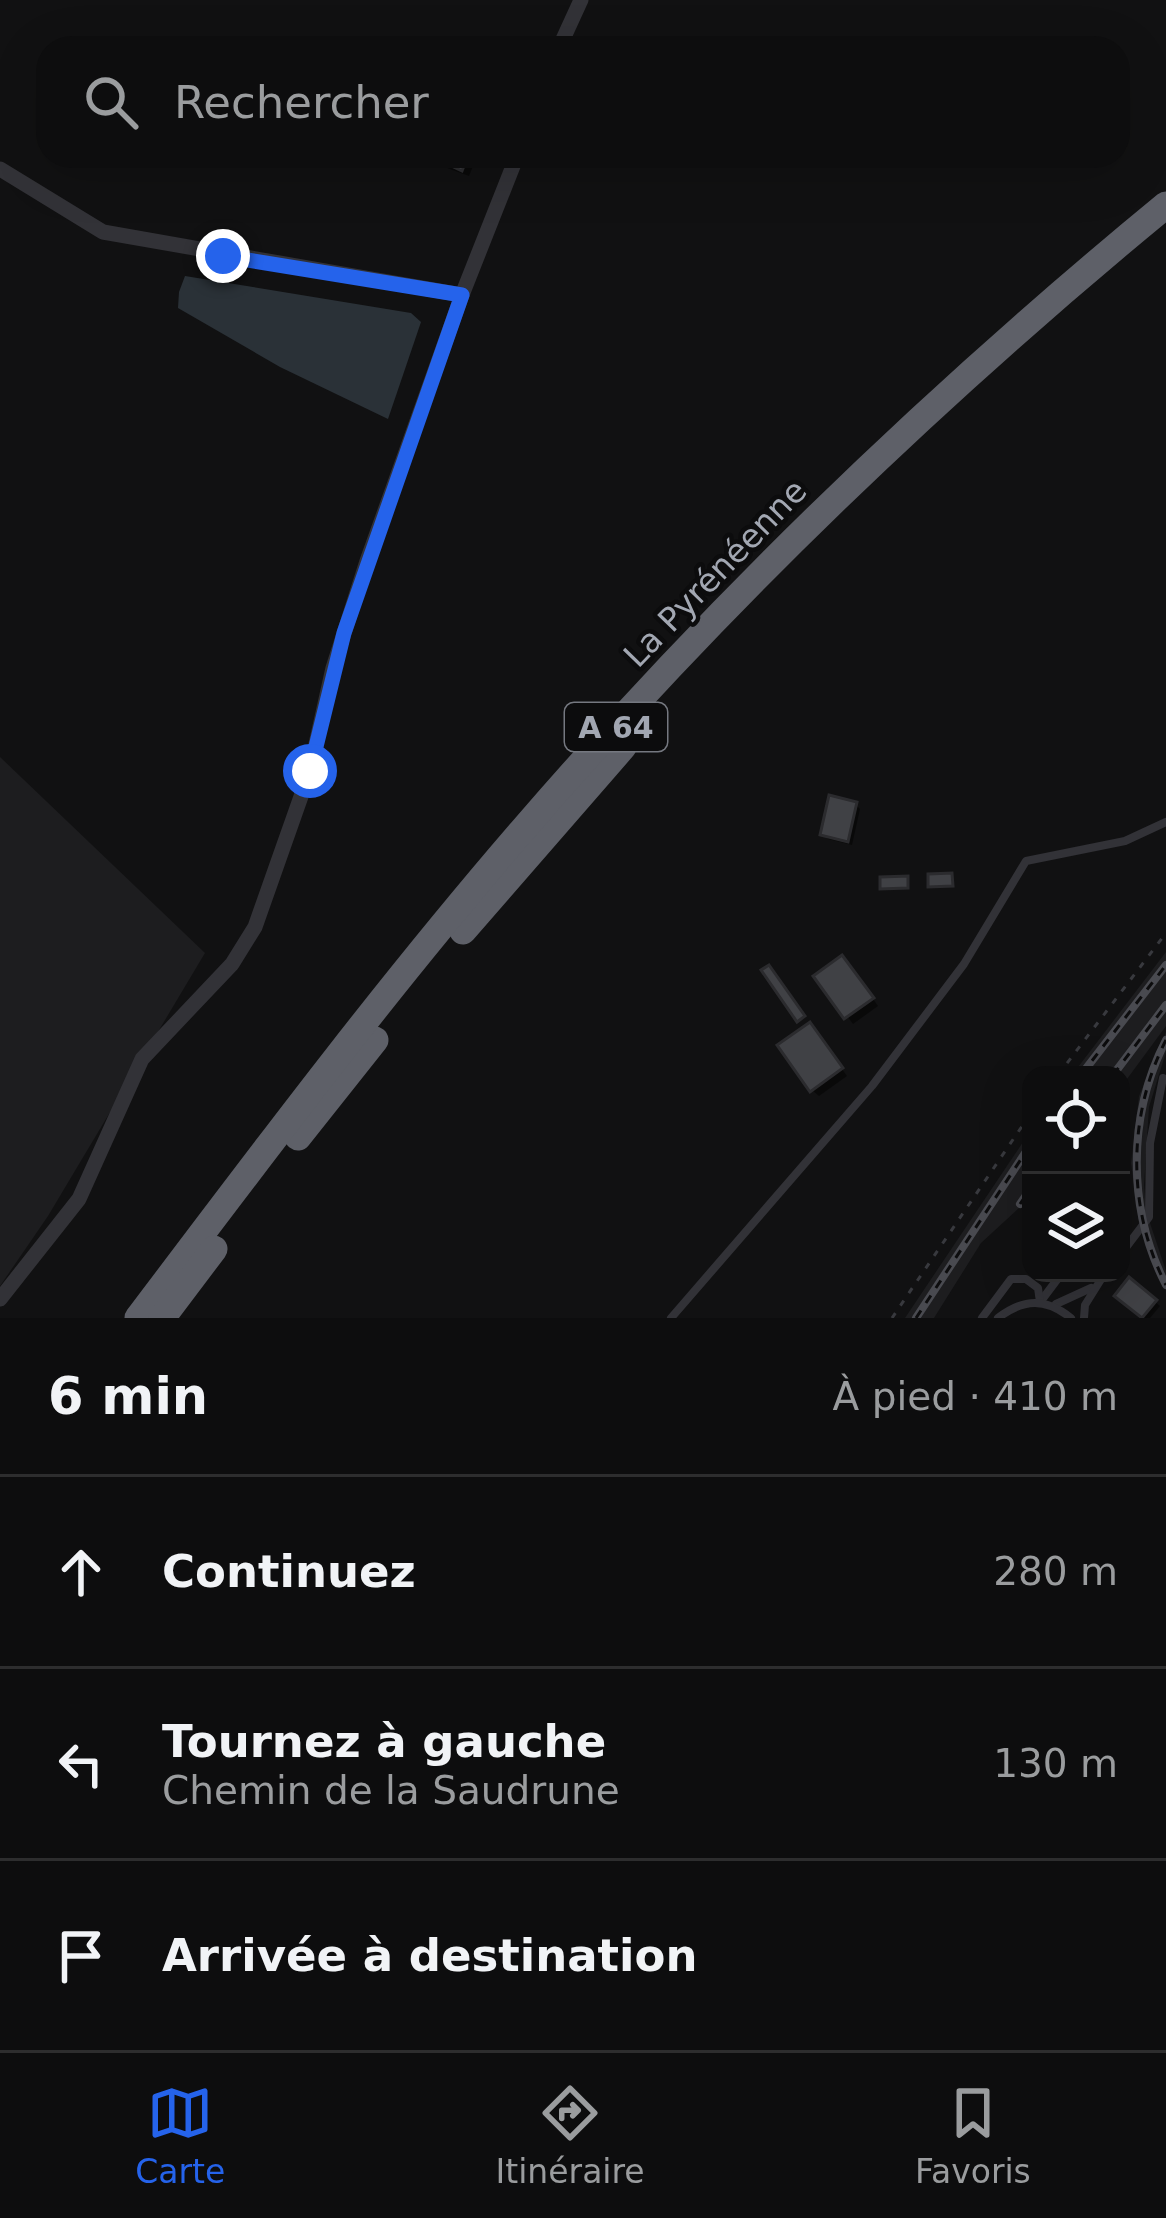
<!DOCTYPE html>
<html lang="fr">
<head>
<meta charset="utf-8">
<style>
	:root { --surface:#0d0d0e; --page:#1b1b1c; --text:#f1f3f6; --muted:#9a9c9e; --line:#2d2d2e; --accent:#2563eb }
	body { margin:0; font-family:"DejaVu Sans",sans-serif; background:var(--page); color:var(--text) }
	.controls { position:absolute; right:36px; bottom:36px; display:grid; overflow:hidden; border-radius:24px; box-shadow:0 12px 48px #0002 }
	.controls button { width:108px; height:108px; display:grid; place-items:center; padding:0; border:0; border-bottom:3px solid var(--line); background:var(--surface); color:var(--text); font:60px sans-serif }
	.stop { position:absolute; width:36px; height:36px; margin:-27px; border:9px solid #2563eb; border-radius:50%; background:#fff }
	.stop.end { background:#2563eb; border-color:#fff; box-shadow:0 3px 12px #0008 }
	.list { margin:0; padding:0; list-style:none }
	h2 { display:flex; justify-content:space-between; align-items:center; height:156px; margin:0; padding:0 48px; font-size:51px }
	h2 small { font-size:39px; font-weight:400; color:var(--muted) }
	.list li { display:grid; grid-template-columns:78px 1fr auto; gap:36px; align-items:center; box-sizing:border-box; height:192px; padding:0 48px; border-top:3px solid var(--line) }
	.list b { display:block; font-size:45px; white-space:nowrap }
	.list p { margin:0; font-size:39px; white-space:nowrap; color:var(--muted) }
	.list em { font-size:39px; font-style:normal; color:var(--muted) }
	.icon { flex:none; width:66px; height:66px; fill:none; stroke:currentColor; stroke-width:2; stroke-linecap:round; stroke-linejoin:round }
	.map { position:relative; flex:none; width:1166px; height:1318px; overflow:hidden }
	.search { position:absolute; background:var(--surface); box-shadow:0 12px 48px #0002; left:36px; right:36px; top:36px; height:132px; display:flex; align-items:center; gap:30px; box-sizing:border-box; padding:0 42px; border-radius:36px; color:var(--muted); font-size:45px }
	.sheet { height:732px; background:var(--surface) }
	nav { display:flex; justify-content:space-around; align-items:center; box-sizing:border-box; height:168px; border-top:3px solid var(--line); background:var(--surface); font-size:33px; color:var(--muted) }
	nav a { display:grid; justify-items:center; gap:6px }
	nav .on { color:var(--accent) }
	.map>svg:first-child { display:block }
</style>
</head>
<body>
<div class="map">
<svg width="1166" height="1318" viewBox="0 0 1166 1318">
	<rect width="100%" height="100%" fill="#111112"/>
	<g fill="#1d1d1f">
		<polygon points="0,757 205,953 48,1216 0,1286"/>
		<polygon points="1166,952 1166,1026 1127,1079 1121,1086 1121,1075 1072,1075"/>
		<polygon points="1166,1032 1166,1052 1149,1107 1144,1185 1146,1211 1166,1271 1166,1289 1139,1224 1131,1163 1139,1096"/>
		<polygon points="1031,1130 1031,1197 981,1243 934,1318 905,1318"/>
	</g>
	<polygon fill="#2a3137" points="185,276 411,313 421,322 388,419 280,367 178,308 179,292"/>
	<g fill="#0007">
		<polygon points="433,156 477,156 469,176 439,165"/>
		<polygon points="855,804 860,809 852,845 828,839 823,834"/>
		<polygon points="849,965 878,1006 853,1024 817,976"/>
		<polygon points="816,1033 847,1076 819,1096 812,1090"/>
		<polygon points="1130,1281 1160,1306 1150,1318 1144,1318 1118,1296"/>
	</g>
	<g fill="#404145" stroke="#2b2b2e" stroke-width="3">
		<polygon points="430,156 468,156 462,171"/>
		<polygon points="829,795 857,802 848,842 820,835"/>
		<polygon points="952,873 953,886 928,887 928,874"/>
		<polygon points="908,876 908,888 880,889 880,877"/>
		<polygon points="842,955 874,998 844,1019 813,976"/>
		<polygon points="769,965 805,1016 797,1022 761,970"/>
		<polygon points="810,1022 843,1068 810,1092 777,1045"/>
		<polygon points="1129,1277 1157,1300 1142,1318 1114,1296"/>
	</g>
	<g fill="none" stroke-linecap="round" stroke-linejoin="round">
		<g stroke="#38393e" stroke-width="3" stroke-dasharray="6 9" stroke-linecap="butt">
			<polyline points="1058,1075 1166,933"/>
			<polyline points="892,1318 1031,1113"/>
		</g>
		<g stroke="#323237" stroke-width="8">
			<polyline points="1121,1254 1149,1217 1150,1143 1163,1078"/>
			<polyline points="1041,1301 1062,1273"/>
			<polyline points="1056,1304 1091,1288"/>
			<polyline points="671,1318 872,1086 964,964 1026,861 1125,841 1166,822"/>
			<polyline points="982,1318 1011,1279 1026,1279 1038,1288 1040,1302"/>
			<path d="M 998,1318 C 1024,1298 1046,1298 1071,1318"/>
			<polyline points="1084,1318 1085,1305 1105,1273"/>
		</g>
		<g stroke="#323237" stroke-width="15">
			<polyline points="559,48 581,0"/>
			<polyline points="0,169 103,232 462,295"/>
			<polyline points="0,1299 79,1199 142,1059 232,964 255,927 310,771 333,668 367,561 462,295 517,156"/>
		</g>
		<g stroke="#5e6068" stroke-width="27">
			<polyline points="463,931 623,747"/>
			<polyline points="298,1137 375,1040"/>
			<path d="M 138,1318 C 264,1151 390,983 527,825 C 721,601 937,393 1166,205"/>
			<polyline points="162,1318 214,1249"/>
		</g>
		<defs>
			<g id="rail">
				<path d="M 1166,1040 C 1127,1116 1127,1209 1166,1285"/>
				<polyline points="1081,1075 1166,965"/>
				<polyline points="1113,1075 1166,1005"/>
				<polyline points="1020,1204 1031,1188"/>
				<polyline points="916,1318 1031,1144"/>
			</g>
		</defs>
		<use href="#rail" stroke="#494a50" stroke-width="8"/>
		<use href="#rail" stroke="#0c0c0d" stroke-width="3" stroke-dasharray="9" stroke-linecap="butt"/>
	</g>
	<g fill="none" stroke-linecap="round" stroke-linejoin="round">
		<polyline stroke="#2563eb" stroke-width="15" points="223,256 462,295 344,633 310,771"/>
	</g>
	<g text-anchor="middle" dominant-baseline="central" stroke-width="9" stroke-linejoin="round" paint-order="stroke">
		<rect fill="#0c0c0d" stroke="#757880" stroke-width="3" x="565" y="703" width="102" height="48" rx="9"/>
		<g font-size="30" font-weight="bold" fill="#a2a7b2">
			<text x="616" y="727">A 64</text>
		</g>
		<g font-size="33" fill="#a2a7b2" stroke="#0c0c0d">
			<text transform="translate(715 573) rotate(-46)">La Pyrénéenne</text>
		</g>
	</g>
</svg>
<div class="controls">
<button><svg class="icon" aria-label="locate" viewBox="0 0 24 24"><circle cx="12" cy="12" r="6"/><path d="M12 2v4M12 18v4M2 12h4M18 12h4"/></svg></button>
<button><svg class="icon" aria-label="layers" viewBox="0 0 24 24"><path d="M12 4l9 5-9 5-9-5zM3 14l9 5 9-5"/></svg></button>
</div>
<div class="stop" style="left:310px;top:771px"></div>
<div class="stop end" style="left:223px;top:256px"></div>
<div class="search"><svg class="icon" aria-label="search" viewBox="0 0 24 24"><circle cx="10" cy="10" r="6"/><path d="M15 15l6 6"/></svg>Rechercher</div>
</div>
<section class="sheet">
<h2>6 min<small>À pied · 410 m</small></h2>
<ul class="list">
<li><svg class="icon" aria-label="ahead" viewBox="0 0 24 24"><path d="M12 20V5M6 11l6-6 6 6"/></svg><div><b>Continuez</b></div><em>280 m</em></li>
<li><svg class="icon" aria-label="left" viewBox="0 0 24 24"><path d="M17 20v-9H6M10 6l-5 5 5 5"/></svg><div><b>Tournez à gauche</b><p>Chemin de la Saudrune</p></div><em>130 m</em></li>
<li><svg class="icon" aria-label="arrive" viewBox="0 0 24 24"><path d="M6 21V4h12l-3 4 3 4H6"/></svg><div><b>Arrivée à destination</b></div></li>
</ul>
</section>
<nav>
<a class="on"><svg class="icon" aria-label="map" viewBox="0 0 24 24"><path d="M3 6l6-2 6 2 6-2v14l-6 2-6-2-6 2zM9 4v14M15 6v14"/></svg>Carte</a>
<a><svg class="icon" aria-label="directions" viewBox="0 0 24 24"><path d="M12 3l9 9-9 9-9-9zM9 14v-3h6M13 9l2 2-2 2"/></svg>Itinéraire</a>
<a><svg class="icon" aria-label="saved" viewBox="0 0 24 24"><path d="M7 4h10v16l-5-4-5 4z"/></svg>Favoris</a>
</nav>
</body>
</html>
